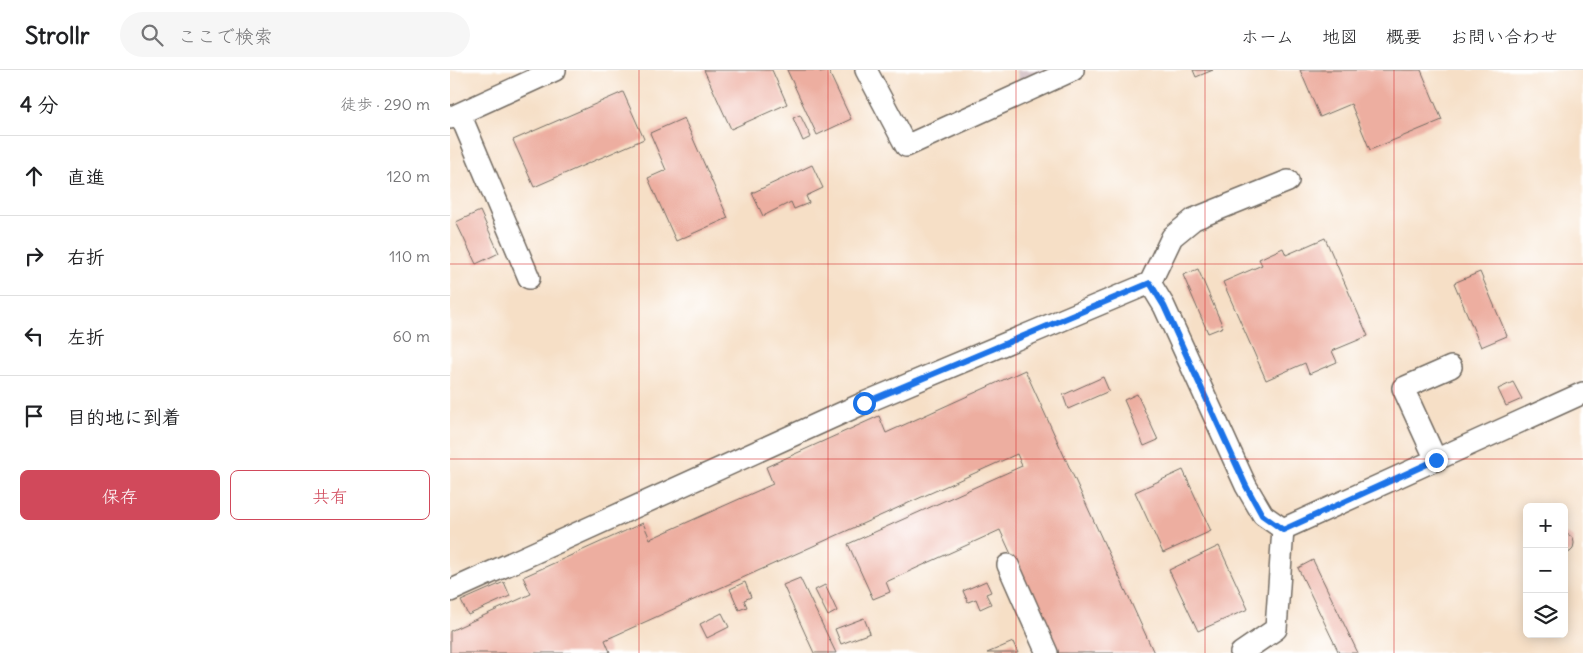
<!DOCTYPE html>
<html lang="ja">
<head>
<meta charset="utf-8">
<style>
	:root { --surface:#fff; --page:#f6f6f6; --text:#202124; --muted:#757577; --line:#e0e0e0; --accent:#d1495b }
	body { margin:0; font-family:Delius,"Klee One",sans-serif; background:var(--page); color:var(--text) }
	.controls { position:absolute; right:15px; bottom:15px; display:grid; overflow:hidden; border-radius:8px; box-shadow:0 2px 12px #0003 }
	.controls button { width:45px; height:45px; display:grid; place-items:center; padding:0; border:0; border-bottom:1px solid var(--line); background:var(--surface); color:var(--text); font:25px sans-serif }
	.stop { position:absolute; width:15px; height:15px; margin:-11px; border:4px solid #1a73e8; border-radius:50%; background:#fff }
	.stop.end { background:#1a73e8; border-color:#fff; box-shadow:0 1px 5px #0008 }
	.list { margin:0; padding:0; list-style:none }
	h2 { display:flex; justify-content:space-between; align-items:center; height:65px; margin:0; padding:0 20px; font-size:21px }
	h2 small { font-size:16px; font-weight:400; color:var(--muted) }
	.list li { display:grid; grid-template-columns:32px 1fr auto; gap:15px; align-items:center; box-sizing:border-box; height:80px; padding:0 20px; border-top:1px solid var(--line) }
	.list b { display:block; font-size:19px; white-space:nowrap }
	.list em { font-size:16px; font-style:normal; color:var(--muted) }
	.actions { display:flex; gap:10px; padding:15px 20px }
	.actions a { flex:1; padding:11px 0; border:1px solid var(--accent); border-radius:8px; text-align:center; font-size:18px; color:var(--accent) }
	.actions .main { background:var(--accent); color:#fff }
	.icon { flex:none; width:28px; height:28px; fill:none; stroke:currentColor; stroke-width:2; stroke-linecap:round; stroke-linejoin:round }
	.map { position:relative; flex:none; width:1133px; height:583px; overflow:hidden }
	header { display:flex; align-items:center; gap:30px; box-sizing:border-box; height:70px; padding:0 25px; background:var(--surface); border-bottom:1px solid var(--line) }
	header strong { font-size:24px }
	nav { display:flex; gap:28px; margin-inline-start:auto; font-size:18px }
	.search { width:350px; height:45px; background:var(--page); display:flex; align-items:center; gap:12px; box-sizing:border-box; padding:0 18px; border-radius:28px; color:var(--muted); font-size:19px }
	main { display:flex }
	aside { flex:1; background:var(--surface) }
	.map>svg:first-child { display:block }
</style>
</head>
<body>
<header>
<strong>Strollr</strong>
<div class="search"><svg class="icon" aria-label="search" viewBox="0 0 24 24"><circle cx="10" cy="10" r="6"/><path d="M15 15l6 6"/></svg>ここで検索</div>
<nav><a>ホーム</a><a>地図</a><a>概要</a><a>お問い合わせ</a></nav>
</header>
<main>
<aside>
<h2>4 分<small>徒歩 · 290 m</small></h2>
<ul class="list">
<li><svg class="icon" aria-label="ahead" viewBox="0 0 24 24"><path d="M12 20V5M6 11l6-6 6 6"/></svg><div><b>直進</b></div><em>120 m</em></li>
<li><svg class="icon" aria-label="right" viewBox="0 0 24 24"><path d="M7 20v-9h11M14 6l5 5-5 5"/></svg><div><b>右折</b></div><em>110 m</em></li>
<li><svg class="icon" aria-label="left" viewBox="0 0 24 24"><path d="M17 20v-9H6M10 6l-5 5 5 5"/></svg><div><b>左折</b></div><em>60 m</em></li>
<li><svg class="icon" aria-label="arrive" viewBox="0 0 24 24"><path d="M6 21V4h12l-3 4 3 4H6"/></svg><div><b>目的地に到着</b></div></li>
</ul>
<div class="actions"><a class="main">保存</a><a>共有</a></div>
</aside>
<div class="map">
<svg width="1133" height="583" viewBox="0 0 1133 583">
	<rect width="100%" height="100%" fill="#fff"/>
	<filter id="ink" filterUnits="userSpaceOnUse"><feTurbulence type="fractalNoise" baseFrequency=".02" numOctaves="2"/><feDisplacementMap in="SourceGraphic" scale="10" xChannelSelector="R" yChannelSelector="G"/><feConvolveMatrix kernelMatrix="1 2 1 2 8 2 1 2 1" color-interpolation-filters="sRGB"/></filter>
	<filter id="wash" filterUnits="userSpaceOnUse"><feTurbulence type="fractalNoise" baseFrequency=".0096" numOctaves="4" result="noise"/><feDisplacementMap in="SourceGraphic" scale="20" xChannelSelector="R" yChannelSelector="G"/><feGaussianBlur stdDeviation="1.12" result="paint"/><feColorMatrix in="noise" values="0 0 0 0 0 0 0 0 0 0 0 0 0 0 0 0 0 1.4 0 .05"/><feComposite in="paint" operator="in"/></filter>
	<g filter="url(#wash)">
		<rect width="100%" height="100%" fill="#f6dfc6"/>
		<polygon fill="#d2bec2" points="566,0 599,0 570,13"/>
		<g id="blocks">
			<g fill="#edaea0">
				<polygon points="254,0 322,0 337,34 281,59"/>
				<polygon points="337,0 369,0 370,2 378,0 401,49 367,65"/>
				<polygon points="743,0 763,0 746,7"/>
				<polygon points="850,0 971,0 992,50 920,80 901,34 870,47"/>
				<polygon points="173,22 194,69 84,117 63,70"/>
				<polygon points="350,45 361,67 353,71 343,48"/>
				<polygon points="234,48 278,148 226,171 198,108 216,100 200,63"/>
				<polygon points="362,95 373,118 356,126 359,133 344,139 341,132 313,146 302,123"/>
				<polygon points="30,141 49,183 26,194 6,152"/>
				<polygon points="875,168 918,266 882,281 887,292 859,304 855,293 816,310 773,212 812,195 809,189 833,178 836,185"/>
				<polygon points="748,199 773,257 758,263 733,205"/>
				<polygon points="1030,202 1057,266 1031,277 1004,213"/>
				<polygon points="575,300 704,583 606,583 550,460 436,512 440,522 423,529 398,474 572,396 567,384 155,570 160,582 157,583 0,583 0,561 81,524 73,507 193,453 200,469 323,414 316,397 429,346 436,363"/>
				<polygon points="653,307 659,321 618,339 613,325"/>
				<polygon points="1063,312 1072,329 1056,336 1048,319"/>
				<polygon points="687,324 708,370 694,376 674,330"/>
				<polygon points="733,400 761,461 713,483 685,422"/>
				<polygon points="1114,464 1119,465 1123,468 1124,473 1123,479 1120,482 1114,484"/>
				<polygon points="769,476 798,539 748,561 719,500"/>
				<polygon points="863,490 908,583 889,583 848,498"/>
				<polygon points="350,508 386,583 364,583 333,515"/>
				<polygon points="536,511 541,522 536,524 541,534 530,539 526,529 518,532 513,521"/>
				<polygon points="54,512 60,526 18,545 11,531"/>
				<polygon points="295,512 301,527 294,530 297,537 289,540 280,519"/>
				<polygon points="375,515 387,541 378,546 365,520"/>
				<polygon points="272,543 279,557 257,568 250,554"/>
				<polygon points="414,548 420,563 391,574 385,559"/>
				<polygon points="563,572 568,583 537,583"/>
			</g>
		</g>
	</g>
	<g filter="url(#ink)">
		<use href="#blocks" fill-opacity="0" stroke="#726a61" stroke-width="1"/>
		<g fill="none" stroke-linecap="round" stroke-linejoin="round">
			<defs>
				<g id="minor">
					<polyline points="416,0 456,76 623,0"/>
					<polyline points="10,44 79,208"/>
					<polyline points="0,48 105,0"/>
					<polyline points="700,213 722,167 744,149 838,111"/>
					<polyline points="986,390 953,318 1001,297"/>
					<polyline points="833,459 1133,323"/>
					<polyline points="558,495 597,583"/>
					<polyline points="0,521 414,333 700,213 714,236 796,416 813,445 833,459"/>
					<polyline points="791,583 826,559 833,459"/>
				</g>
			</defs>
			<use href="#minor" stroke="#726a61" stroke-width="24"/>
			<use href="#minor" stroke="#fff" stroke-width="21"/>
		</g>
	</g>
	<g fill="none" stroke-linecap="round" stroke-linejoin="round" filter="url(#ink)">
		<polyline stroke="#1a73e8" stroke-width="6" points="414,333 700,213 714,236 796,416 812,445 833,460 986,390"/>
	</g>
	<path fill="none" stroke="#d62828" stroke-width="1" stroke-opacity="0.55" d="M 189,0 L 189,583M 378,0 L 378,583M 566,0 L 566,583M 755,0 L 755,583M 944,0 L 944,583M 0,194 L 1133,194M 0,389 L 1133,389"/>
</svg>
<div class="controls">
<button>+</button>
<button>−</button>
<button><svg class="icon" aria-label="layers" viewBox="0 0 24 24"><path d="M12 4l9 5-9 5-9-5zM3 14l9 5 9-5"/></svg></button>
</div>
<div class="stop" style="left:414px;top:333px"></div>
<div class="stop end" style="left:986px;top:390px"></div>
</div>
</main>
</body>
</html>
